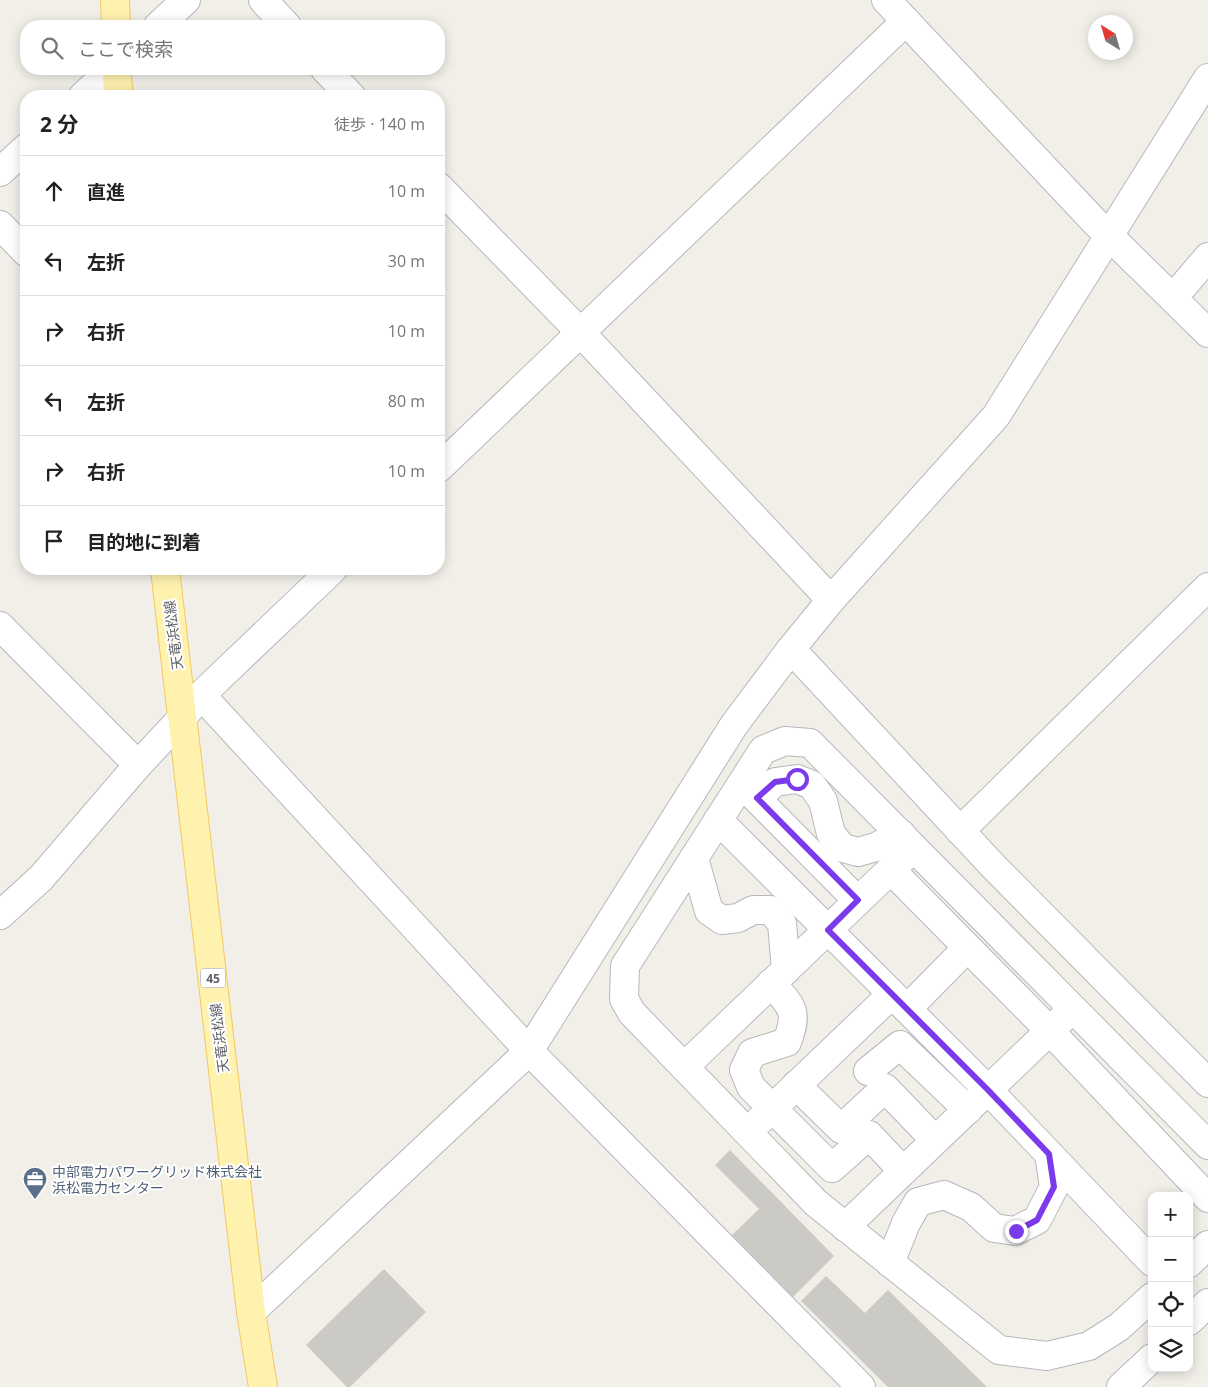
<!DOCTYPE html>
<html lang="ja">
<head>
<meta charset="utf-8">
<style>
	:root { --surface:#fff; --page:#f6f6f6; --text:#222; --muted:#767676; --line:#e0e0e0 }
	body { margin:0; font-family:"Open Sans","Noto Sans JP",sans-serif; background:var(--page); color:var(--text) }
	.controls { position:absolute; right:15px; bottom:15px; display:grid; overflow:hidden; border-radius:10px; box-shadow:0 2px 12px #0003 }
	.controls button { width:45px; height:45px; display:grid; place-items:center; padding:0; border:0; border-bottom:1px solid var(--line); background:var(--surface); color:var(--text); font:25px sans-serif }
	.compass { position:absolute; left:1088px; top:15px; width:45px; height:45px; border-radius:50%; background:var(--surface); box-shadow:0 2px 12px #0003; rotate:323deg }
	.stop { position:absolute; width:15px; height:15px; margin:-11px; border:4px solid #7c3aed; border-radius:50%; background:#fff }
	.stop.end { background:#7c3aed; border-color:#fff; box-shadow:0 1px 5px #0008 }
	.list { margin:0; padding:0; list-style:none }
	h2 { display:flex; justify-content:space-between; align-items:center; height:65px; margin:0; padding:0 20px; font-size:21px }
	h2 small { font-size:16px; font-weight:400; color:var(--muted) }
	.list li { display:grid; grid-template-columns:32px 1fr auto; gap:15px; align-items:center; box-sizing:border-box; height:70px; padding:0 20px; border-top:1px solid var(--line) }
	.list b { display:block; font-size:19px; white-space:nowrap }
	.list em { font-size:16px; font-style:normal; color:var(--muted) }
	.icon { flex:none; width:28px; height:28px; fill:none; stroke:currentColor; stroke-width:2; stroke-linecap:round; stroke-linejoin:round }
	.map { position:relative; flex:none; width:1208px; height:1387px; overflow:hidden }
	.search { position:absolute; background:var(--surface); box-shadow:0 2px 12px #0003; left:20px; top:20px; width:425px; height:55px; display:flex; align-items:center; gap:12px; box-sizing:border-box; padding:0 18px; border-radius:20px; color:var(--muted); font-size:19px }
	.panel { position:absolute; background:var(--surface); box-shadow:0 2px 12px #0003; left:20px; top:90px; width:425px; height:485px; border-radius:20px }
	.map>svg:first-child { display:block }
</style>
</head>
<body>
<div class="map">
<svg width="1208" height="1387" viewBox="0 0 1208 1387">
	<rect width="100%" height="100%" fill="#f1efe8"/>
	<g fill="#cccac5">
		<polygon points="730,1150 834,1256 793,1297 732,1235 759,1209 715,1165"/>
		<polygon points="384,1269 426,1312 350,1387 347,1387 306,1345"/>
		<polygon points="826,1276 865,1313 888,1290 987,1387 888,1387 801,1301"/>
	</g>
	<g fill="none" stroke-linecap="round" stroke-linejoin="round">
		<defs>
			<g id="minor">
				<polyline points="263,0 287,26"/>
				<polyline points="886,0 1094,221 1208,333"/>
				<polyline points="158,26 186,0"/>
				<polyline points="325,69 351,96"/>
				<polyline points="83,96 113,69"/>
				<polyline points="0,172 26,148"/>
				<polyline points="439,187 581,333 831,600"/>
				<polyline points="0,225 26,252"/>
				<polyline points="1173,298 1208,257"/>
				<polyline points="439,468 906,21"/>
				<polyline points="0,626 138,765"/>
				<polyline points="791,649 995,868 1208,1083"/>
				<polyline points="201,695 529,1051 861,1387"/>
				<polyline points="744,786 858,901"/>
				<polyline points="757,798 775,782 797,779 812,785 823,801 831,834 843,848 858,852 876,847 901,834"/>
				<polyline points="718,820 988,1090 1152,1262"/>
				<polyline points="960,831 1208,587"/>
				<polyline points="694,858 709,911 722,920 738,918 753,910 770,910 782,923 786,970"/>
				<polyline points="891,870 1050,1031 1208,1198"/>
				<polyline points="0,915 41,878 138,765 182,718 201,695 333,569"/>
				<path d="M 771,983 C 792,1007 799,1010 787,1042 L 752,1053 L 744,1070 L 751,1087 L 832,1168 L 869,1135 L 903,1171"/>
				<polyline points="907,1009 967,948"/>
				<polyline points="684,1067 904,857"/>
				<polyline points="868,1071 900,1045 968,1110"/>
				<polyline points="796,1085 841,1129 885,1088 935,1140"/>
				<polyline points="759,1121 892,994"/>
				<polyline points="845,1227 1062,1019"/>
				<polyline points="890,1263 906,1223 918,1202 944,1195 971,1207 994,1228 1015,1231 1037,1220 1054,1187 1049,1154"/>
				<polyline points="1189,1263 1208,1245"/>
				<polyline points="1152,1297 1119,1327 1089,1346 1047,1356 999,1350 816,1203 632,1013 624,999 625,966 763,750 785,741 810,743 1208,1145"/>
				<polyline points="251,1312 529,1051 734,725 791,649 831,600 996,416 1208,78"/>
				<polyline points="1189,1321 1208,1303"/>
				<polyline points="1121,1387 1152,1358"/>
			</g>
			<g id="major">
				<polyline points="115,0 116,26"/>
				<polyline points="116,69 119,96"/>
				<polyline points="165,569 251,1312 263,1387"/>
			</g>
		</defs>
		<use href="#minor" stroke="#b5b8bc" stroke-width="30"/>
		<use href="#major" stroke="#f2c960" stroke-width="30"/>
		<use href="#minor" stroke="#fff" stroke-width="28"/>
		<use href="#major" stroke="#fff2af" stroke-width="28"/>
	</g>
	<g fill="none" stroke-linecap="round" stroke-linejoin="round">
		<polyline stroke="#7c3aed" stroke-width="6" points="797,779 775,782 757,798 858,900 828,930 988,1090 1049,1154 1054,1187 1037,1220 1016,1231"/>
	</g>
	<defs>
		<symbol id="office-pin" viewBox="-11 -11 22 30"><path d="M0 17L-7.5 6A9.5 9.5 0 1 1 7.5 6Z" fill="#5c6f8a" stroke="#fff"/><path d="M-6-3h4V-5.5h4V-3h4V5H-6ZM-1-4.5V-3h2v-1.5ZM-6 0V1H6V0Z" fill="#fff"/></symbol>
	</defs>
	<g fill-rule="evenodd">
		<use href="#office-pin" x="21" y="1165" width="28" height="38"/>
	</g>
	<g text-anchor="middle" dominant-baseline="central" stroke-width="4" stroke-linejoin="round" paint-order="stroke">
		<rect fill="#fff" stroke="#8f9295" stroke-width="1" x="200.5" y="968.5" width="25" height="19" rx="4"/>
		<g font-size="12" font-weight="bold" fill="#5f6368">
			<text x="213" y="978">45</text>
		</g>
		<g font-size="14" fill="#5f6368" stroke="#fff">
			<text transform="translate(173 635) rotate(-97)">天竜浜松線</text>
			<text transform="translate(219 1038) rotate(-97)">天竜浜松線</text>
		</g>
		<g font-size="14" fill="#4e5e75" stroke="#fff" text-anchor="start">
			<text x="52" y="1171">中部電力パワーグリッド株式会社<tspan x="52" dy="16">浜松電力センター</tspan></text>
		</g>
	</g>
</svg>
<div class="controls">
<button>+</button>
<button>−</button>
<button><svg class="icon" aria-label="locate" viewBox="0 0 24 24"><circle cx="12" cy="12" r="6"/><path d="M12 2v4M12 18v4M2 12h4M18 12h4"/></svg></button>
<button><svg class="icon" aria-label="layers" viewBox="0 0 24 24"><path d="M12 4l9 5-9 5-9-5zM3 14l9 5 9-5"/></svg></button>
</div>
<svg class="compass" viewBox="-18 -18 36 36"><path d="M0-13l5 13h-10z" fill="#e53935"/><path d="M0 13l5-13h-10z" fill="#767676"/></svg>
<div class="stop" style="left:797px;top:779px"></div>
<div class="stop end" style="left:1016px;top:1231px"></div>
<div class="search"><svg class="icon" aria-label="search" viewBox="0 0 24 24"><circle cx="10" cy="10" r="6"/><path d="M15 15l6 6"/></svg>ここで検索</div>
<section class="panel">
<h2>2 分<small>徒歩 · 140 m</small></h2>
<ul class="list">
<li><svg class="icon" aria-label="ahead" viewBox="0 0 24 24"><path d="M12 20V5M6 11l6-6 6 6"/></svg><div><b>直進</b></div><em>10 m</em></li>
<li><svg class="icon" aria-label="left" viewBox="0 0 24 24"><path d="M17 20v-9H6M10 6l-5 5 5 5"/></svg><div><b>左折</b></div><em>30 m</em></li>
<li><svg class="icon" aria-label="right" viewBox="0 0 24 24"><path d="M7 20v-9h11M14 6l5 5-5 5"/></svg><div><b>右折</b></div><em>10 m</em></li>
<li><svg class="icon" aria-label="left" viewBox="0 0 24 24"><path d="M17 20v-9H6M10 6l-5 5 5 5"/></svg><div><b>左折</b></div><em>80 m</em></li>
<li><svg class="icon" aria-label="right" viewBox="0 0 24 24"><path d="M7 20v-9h11M14 6l5 5-5 5"/></svg><div><b>右折</b></div><em>10 m</em></li>
<li><svg class="icon" aria-label="arrive" viewBox="0 0 24 24"><path d="M6 21V4h12l-3 4 3 4H6"/></svg><div><b>目的地に到着</b></div></li>
</ul>
</section>
</div>
</body>
</html>
